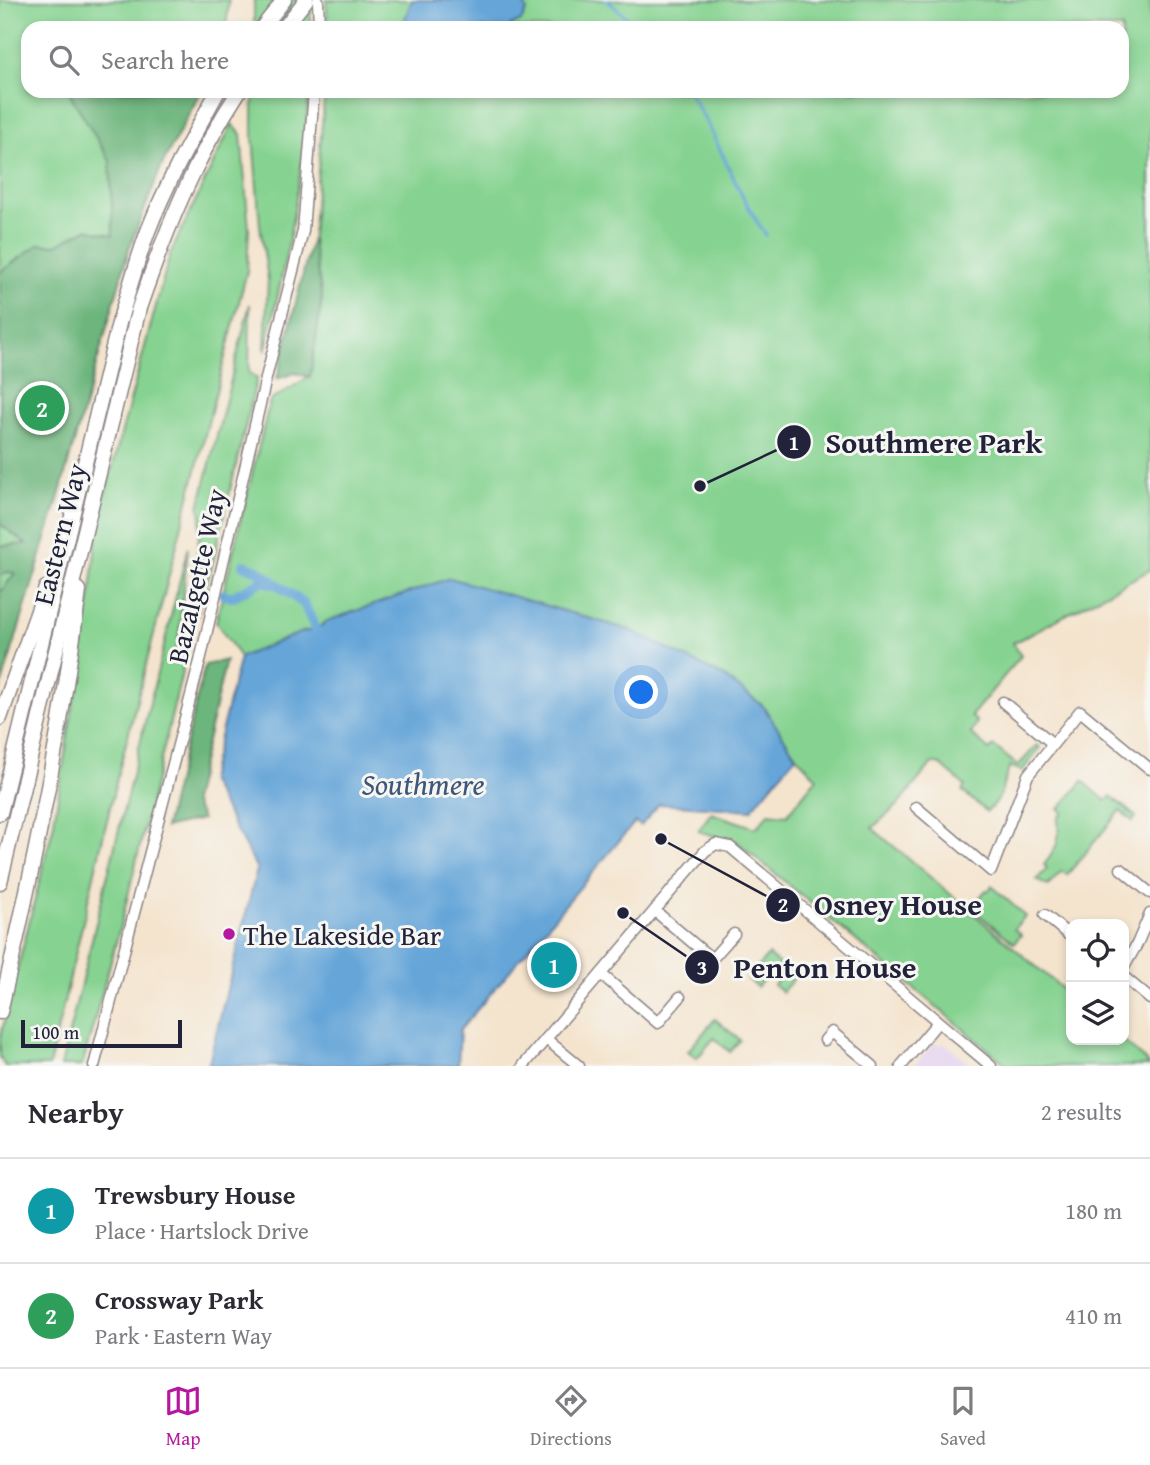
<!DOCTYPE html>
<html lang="en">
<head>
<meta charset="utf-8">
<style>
	:root { --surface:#fff; --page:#f2f2f3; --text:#2b2b33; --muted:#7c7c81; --line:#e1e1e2; --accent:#b5179e }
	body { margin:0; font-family:"Gentium Book Plus",serif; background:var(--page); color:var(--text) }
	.controls { position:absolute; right:21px; bottom:21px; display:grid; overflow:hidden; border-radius:14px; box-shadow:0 4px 10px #0003 }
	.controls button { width:63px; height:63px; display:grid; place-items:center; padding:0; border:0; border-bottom:2px solid var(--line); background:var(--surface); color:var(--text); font:35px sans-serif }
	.scale { position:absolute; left:21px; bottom:18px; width:161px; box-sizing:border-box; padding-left:7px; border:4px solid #22223b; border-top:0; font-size:19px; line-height:24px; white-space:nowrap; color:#22223b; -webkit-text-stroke:5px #f6f6f2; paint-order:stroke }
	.you { position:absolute; left:642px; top:693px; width:24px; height:24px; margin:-18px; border:5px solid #fff; border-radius:50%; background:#1a73e8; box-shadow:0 0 0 10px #1a73e833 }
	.badge { display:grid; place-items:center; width:46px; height:46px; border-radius:50%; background:var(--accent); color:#fff; font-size:23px; font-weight:700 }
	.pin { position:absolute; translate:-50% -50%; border:4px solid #fff; box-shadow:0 2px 7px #0006 }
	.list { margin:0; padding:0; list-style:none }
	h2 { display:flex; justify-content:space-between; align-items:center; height:91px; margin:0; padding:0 28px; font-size:30px }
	h2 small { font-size:23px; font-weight:400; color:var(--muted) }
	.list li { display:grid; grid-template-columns:46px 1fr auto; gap:21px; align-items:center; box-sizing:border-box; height:105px; padding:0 28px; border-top:2px solid var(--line) }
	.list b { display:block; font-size:26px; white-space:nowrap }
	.list p { margin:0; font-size:23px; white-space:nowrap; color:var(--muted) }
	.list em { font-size:23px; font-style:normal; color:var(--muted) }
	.icon { flex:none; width:38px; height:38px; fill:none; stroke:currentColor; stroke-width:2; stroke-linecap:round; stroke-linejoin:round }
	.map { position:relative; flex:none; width:1150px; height:1066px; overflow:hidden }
	.search { position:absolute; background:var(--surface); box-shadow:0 4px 10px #0003; left:21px; right:21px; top:21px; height:77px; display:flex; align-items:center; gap:18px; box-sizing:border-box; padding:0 24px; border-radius:21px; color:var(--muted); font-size:26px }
	.sheet { height:301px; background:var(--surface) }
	nav { display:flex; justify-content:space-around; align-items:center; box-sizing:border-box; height:98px; border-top:2px solid var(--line); background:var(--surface); font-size:19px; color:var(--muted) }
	nav a { display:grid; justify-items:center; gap:4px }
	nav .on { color:var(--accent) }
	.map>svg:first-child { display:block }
</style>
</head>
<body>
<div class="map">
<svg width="1150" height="1066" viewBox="0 0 1150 1066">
	<rect width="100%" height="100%" fill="#f6f6f2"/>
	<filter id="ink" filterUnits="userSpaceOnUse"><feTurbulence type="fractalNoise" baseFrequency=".0143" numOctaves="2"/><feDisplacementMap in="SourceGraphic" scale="14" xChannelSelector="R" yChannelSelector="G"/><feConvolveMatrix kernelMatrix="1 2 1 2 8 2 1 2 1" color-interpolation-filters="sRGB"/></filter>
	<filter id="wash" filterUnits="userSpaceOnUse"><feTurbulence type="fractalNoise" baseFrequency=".00686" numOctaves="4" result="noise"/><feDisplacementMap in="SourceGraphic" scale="28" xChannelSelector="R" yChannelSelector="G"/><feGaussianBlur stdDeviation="1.57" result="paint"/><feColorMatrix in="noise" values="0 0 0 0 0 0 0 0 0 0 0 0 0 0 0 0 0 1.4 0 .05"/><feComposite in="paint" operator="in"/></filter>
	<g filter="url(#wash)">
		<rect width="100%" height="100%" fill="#f4e4ce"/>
		<polygon fill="#e5d3f0" points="933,1044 946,1044 972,1066 914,1066"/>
		<g fill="#86d391" stroke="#547a66" stroke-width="2">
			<polygon points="0,0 229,0 226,28 28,28 28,91 201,91 161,167 129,249 58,499 0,690"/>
			<polygon points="254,0 310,0 311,28 254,28"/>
			<polygon points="326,0 1150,0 1150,570 1013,643 1021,656 971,716 977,722 971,734 989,750 994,746 1018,766 1037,745 1040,748 1022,771 1010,766 998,800 987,812 962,791 965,786 941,765 932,763 898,805 872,828 1071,996 1071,1040 1122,1040 1143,1058 1149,1066 1008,1066 738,843 698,831 711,813 756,828 769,813 787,815 817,778 796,756 762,706 723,676 450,578 240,657 216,622 270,401 310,376 322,298 312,238 325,91 1122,91 1122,28 328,28"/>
			<path d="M 253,91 L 309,91 C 302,182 286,264 265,352 L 268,279 L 260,226 L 253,136 Z"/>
			<polygon points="232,124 241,134 249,229 247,271 116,782 49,1066 5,1066 0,1058 0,1038 53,828 91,594 98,520 170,254"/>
			<polygon points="250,304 249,373 257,378 212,566 189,639 201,516 199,507"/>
			<polygon points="188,547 177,653 185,660 122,920 82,1066 61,1066"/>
			<path d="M 1083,781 L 1106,801 L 1111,796 L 1136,817 L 1133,821 L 1120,811 L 1067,875 L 1062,871 L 1048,886 L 1037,880 L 1047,868 L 1044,865 C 1058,847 1060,841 1058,819 L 1063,812 L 1059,809 Z"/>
			<polygon points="992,886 1025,916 1014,929 1021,935 1014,943 971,908 986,890 988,891"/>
			<polygon points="768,955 795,977 782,992 774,985 777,981 768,974 757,987 748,979"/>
			<polygon points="715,1019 740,1040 730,1052 714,1038 697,1058 688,1051"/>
		</g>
		<g fill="#6cb57b" stroke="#476c5b" stroke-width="2">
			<polygon points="68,91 201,91 161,167 129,249 58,499 0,690 0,593 15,573 6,572 0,576 0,546 26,544 0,524 0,272 39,244 56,245 86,229 113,235 110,161"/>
			<polygon points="312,238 322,298 310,377 295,373 277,379"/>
			<polygon points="226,660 193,801 202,819 165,828 205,665"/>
		</g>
		<g fill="#65a5d8" stroke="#44648a" stroke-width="2">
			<path d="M 413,0 L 521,0 L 527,10 L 521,21 L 506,28 L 401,28 C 407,19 406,9 413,0 Z"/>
			<polygon points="450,578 630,630 723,676 763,706 796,756 751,810 659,804 641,826 635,822 460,1030 458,1066 208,1066 257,869 209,780 240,657 302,632 316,630 327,621"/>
		</g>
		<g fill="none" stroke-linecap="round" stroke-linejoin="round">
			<g stroke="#65a5d8" stroke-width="3.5">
				<polyline points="607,0 639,28"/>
				<path d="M 688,91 C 719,137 734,190 766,235"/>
			</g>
			<g stroke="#65a5d8" stroke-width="10">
				<polyline points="244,565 259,571 304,604 316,630"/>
				<polyline points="223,594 232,597 262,581 273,584"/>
			</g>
		</g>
	</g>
	<g filter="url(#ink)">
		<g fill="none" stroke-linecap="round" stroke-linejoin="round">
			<defs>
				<g id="minor">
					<polyline points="318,0 319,28"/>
					<polyline points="1003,702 1053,744"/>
					<polyline points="916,807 991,871 1028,775 1080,711 1150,769"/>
					<polyline points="1121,869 1150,893"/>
					<polyline points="655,911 712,959 734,934"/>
					<polyline points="1045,915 1071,937"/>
					<polyline points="1124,967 1137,944 1150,914"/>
					<polyline points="601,974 658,1023 680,997"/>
					<polyline points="1124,977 1150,999"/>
					<polyline points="546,1039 579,1066"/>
					<polyline points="825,1040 832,1032 873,1066"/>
					<polyline points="94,1066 200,661 267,374 303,231 314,91"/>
					<polyline points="523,1066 705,851 716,844 730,847 991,1066"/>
					<polyline points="901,1066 938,1022"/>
				</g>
				<g id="major">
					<polyline points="262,28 284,0"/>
					<polyline points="284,28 306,0"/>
					<polyline points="0,718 46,588"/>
					<path d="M 0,813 L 119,323 C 128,292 137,261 148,231 C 167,182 193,136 218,91"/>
					<path d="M 0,882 L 139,308 C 166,230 194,160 239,91"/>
					<path d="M 0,1012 C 32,873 62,733 79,590"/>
				</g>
			</defs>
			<use href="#minor" stroke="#8b8384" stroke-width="13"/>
			<use href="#major" stroke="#8b8384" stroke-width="17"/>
			<use href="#minor" stroke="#fff" stroke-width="10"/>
			<use href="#major" stroke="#fff" stroke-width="14"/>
		</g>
	</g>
	<circle fill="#b5179e" stroke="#f6f6f2" stroke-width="2.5" cx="229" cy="934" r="7"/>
	<g text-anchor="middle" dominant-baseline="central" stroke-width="6" stroke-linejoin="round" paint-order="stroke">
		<g font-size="28" fill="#22223b" stroke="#f6f6f2">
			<text transform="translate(59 534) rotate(-76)">Eastern Way</text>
			<text transform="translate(196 576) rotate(-77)">Bazalgette Way</text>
		</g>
		<g font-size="28" fill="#22223b" stroke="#f6f6f2" text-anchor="start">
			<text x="243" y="934">The Lakeside Bar</text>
		</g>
		<g font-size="30" font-style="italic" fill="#3d567a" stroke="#f6f6f2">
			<text x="423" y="784">Southmere</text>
		</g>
	</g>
	<path fill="none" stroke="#22223b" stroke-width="2.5" d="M700 486L794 442M661 839L783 905M623 913L702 967"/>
	<g fill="#22223b" stroke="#f6f6f2" stroke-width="2.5">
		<circle cx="700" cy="486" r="7"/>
		<circle cx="661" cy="839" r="7"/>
		<circle cx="623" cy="913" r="7"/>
		<circle cx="794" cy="442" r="18"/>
		<circle cx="783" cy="905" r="18"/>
		<circle cx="702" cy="967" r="18"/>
	</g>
	<g font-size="21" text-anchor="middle" font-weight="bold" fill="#fff">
		<text x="794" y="450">1</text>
		<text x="783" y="912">2</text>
		<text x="702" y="975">3</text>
	</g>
	<g font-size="30" text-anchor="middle" font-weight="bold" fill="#22223b" stroke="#f6f6f2" stroke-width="6" stroke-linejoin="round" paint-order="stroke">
		<text x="934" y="453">Southmere Park</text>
		<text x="898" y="915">Osney House</text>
		<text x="825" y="978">Penton House</text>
	</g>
</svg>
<div class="controls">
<button><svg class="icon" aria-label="locate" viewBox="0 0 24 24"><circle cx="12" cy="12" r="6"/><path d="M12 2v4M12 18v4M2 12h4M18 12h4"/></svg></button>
<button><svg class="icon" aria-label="layers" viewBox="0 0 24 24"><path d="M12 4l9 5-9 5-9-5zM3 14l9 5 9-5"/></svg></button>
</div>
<div class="scale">100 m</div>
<div class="you"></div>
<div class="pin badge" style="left:554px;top:965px;background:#0f9aa8">1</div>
<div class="pin badge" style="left:42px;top:408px;background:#2e9e5b">2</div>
<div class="search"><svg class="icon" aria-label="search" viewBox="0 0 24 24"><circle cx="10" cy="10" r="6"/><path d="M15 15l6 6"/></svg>Search here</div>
</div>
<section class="sheet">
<h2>Nearby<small>2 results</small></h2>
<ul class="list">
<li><span class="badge" style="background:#0f9aa8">1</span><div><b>Trewsbury House</b><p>Place · Hartslock Drive</p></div><em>180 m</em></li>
<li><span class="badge" style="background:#2e9e5b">2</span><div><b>Crossway Park</b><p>Park · Eastern Way</p></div><em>410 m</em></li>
</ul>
</section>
<nav>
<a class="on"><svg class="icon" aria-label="map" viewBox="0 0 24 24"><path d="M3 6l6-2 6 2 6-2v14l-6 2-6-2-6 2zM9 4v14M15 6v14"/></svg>Map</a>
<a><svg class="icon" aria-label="directions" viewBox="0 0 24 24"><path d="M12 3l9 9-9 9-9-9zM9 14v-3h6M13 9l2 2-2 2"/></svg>Directions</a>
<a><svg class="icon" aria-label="saved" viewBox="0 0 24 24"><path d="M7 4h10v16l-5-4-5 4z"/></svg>Saved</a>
</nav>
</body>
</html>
